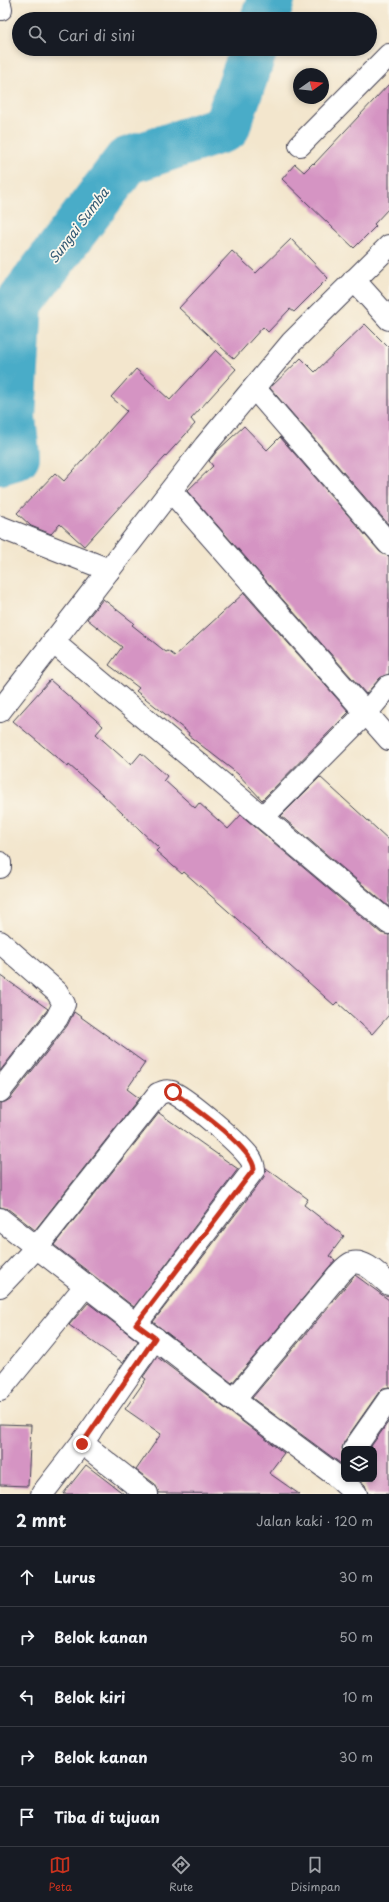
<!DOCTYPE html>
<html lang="id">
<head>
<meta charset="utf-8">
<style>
	:root { --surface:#171b24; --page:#20242c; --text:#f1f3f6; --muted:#9ea1a6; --line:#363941; --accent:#c8321e }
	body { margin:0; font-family:"Playpen Sans",sans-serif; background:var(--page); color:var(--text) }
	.controls { position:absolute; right:12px; bottom:12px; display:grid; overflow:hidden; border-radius:8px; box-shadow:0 2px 6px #0003 }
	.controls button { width:36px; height:36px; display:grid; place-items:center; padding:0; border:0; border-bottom:1px solid var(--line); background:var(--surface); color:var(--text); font:20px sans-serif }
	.compass { position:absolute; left:293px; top:68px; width:36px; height:36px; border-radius:50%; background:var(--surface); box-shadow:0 2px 6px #0003; rotate:75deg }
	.stop { position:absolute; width:12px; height:12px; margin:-9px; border:3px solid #c8321e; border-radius:50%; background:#fff }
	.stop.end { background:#c8321e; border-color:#fff; box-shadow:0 1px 4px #0008 }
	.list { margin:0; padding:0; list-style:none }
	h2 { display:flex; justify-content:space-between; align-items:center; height:52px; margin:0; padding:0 16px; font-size:17px }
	h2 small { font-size:13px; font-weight:400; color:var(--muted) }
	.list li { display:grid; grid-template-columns:26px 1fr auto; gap:12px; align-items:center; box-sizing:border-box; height:60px; padding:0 16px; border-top:1px solid var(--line) }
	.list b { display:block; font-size:15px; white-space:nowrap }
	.list em { font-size:13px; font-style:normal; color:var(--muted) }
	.icon { flex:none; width:22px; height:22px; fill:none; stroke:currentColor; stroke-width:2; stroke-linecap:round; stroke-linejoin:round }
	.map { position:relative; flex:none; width:389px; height:1494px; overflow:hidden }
	.search { position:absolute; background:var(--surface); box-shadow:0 2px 6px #0003; left:12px; right:12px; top:12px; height:44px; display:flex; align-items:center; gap:10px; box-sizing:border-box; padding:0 14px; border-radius:22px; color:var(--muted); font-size:15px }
	.sheet { height:352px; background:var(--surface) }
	nav { display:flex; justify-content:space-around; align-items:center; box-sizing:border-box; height:56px; border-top:1px solid var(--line); background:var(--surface); font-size:11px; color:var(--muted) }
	nav a { display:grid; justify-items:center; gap:2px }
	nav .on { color:var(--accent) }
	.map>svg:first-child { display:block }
</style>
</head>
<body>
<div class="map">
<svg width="389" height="1494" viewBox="0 0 389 1494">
	<rect width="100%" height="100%" fill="#fbf7ec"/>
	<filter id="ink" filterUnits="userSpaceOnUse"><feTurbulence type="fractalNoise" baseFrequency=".025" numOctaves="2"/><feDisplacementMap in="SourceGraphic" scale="8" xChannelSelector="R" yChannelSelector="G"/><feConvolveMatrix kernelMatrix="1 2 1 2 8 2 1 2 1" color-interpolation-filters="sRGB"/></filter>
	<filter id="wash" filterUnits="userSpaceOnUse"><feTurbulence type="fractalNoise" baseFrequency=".012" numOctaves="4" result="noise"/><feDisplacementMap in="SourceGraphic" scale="16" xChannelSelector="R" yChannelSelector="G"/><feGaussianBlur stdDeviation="0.9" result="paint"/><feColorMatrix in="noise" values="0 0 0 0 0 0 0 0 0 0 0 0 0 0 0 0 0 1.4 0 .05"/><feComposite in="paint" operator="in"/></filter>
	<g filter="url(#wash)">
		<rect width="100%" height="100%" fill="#f3e6cd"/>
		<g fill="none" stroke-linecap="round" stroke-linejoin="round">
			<g stroke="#49acc8" stroke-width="48">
				<polyline points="264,19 271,0"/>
				<polyline points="0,461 16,456 12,417 19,303 127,161 226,128 254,49"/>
			</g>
		</g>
		<g id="blocks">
			<g fill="#d594c3">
				<polygon points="389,84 389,208 374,224 376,226 354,248 282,179 295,164 304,172 313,163 314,164"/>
				<polygon points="291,239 328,278 294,312 290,309 268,332 263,327 234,359 179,308 232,251 256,273"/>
				<polygon points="365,324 389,348 389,525 270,388 301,358 315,372"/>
				<polygon points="216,350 236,369 191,419 195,424 84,546 60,524 51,534 31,526 17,513 55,473 64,481 127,411 111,397 136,369 170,400"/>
				<polygon points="244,426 267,450 280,437 380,552 389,556 389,674 380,678 366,694 187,491 213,466 209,461 217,451"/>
				<polygon points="244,593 349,712 262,800 238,774 188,735 189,733 136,691 139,688 109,665 122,647 87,619 103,599 134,623 132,625 166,652 168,651 175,656"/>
				<polygon points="50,680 103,726 96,734 131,765 141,753 167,776 164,780 195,808 199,803 228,829 241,815 381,933 389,935 389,1015 372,1034 337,1002 334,1005 184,872 182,874 156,851 159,848 103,795 69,765 68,767 13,721"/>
				<polygon points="320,777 389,840 389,907 281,816"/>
				<polygon points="0,975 48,1009 0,1071"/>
				<polygon points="74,1012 145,1063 127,1089 139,1098 35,1230 8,1209 0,1207 0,1103 5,1102 10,1099 67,1026"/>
				<polygon points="159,1113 238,1169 134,1307 54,1245"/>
				<polygon points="266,1168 308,1199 304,1205 344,1236 329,1256 335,1260 232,1383 153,1322 264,1177"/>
				<polygon points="355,1275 389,1300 389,1387 383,1388 379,1392 344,1442 342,1448 344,1456 344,1466 252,1398"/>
				<polygon points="88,1303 138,1341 123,1363 69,1325"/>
				<polygon points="157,1357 284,1453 269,1473 299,1494 159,1493 155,1484 136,1470 161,1434 125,1409 146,1379 143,1377"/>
				<polygon points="389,1421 389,1494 368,1494 365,1485 358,1479 374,1479 374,1449 369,1449"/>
				<polygon points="0,1424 31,1425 28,1486 0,1485"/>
				<polygon points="86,1465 124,1494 63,1494"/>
			</g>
		</g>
	</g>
	<g filter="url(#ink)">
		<use href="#blocks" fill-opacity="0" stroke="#413f51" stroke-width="1"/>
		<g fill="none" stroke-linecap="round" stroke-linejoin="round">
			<defs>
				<g id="minor">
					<polyline points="0,5 1,9"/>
					<polyline points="300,145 389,55"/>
					<polyline points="354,280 389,319"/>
					<polyline points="254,388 389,544"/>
					<polyline points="171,491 389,739"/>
					<polyline points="0,527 109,570"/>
					<polyline points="53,642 389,923"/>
					<polyline points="0,711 205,446 292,342 389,246"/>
					<polyline points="263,817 366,713 389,686"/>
					<polyline points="0,863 0,867"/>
					<polyline points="0,942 57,992 64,1004 57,1018 0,1091"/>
					<polyline points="0,1219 234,1400 335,1475 356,1494"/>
					<path d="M 0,1286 L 37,1247 L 158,1094 C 163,1092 167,1090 172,1092 C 190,1101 238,1142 250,1158 C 253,1162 253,1165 254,1169 L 136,1324"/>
					<polyline points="0,1390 86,1285"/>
					<path d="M 234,1400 L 338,1275 C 342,1271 347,1265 352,1263 C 365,1259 380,1277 389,1284"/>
					<polyline points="354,1449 389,1399"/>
					<polyline points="42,1494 90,1432"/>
					<polyline points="147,1494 82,1443 155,1338"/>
				</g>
			</defs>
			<use href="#minor" stroke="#413f51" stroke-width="24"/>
			<use href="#minor" stroke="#fff" stroke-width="22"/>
		</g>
	</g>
	<g fill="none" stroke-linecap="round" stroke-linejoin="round" filter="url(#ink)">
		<path stroke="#c8321e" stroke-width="5" d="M 82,1444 L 155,1338 L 136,1324 L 254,1169 C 253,1148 191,1105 173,1092"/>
	</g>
	<g text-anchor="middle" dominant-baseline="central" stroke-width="3.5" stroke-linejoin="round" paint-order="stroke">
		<g font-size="13" font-style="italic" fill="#325973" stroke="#fbf7ec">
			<text transform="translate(78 225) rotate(-53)">Sungai Sumba</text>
		</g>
	</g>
</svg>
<div class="controls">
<button><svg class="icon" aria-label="layers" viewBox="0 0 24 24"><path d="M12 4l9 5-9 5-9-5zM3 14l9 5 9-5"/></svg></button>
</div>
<svg class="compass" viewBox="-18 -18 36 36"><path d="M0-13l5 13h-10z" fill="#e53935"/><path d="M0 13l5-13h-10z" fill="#9ea1a6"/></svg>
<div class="stop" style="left:173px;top:1092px"></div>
<div class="stop end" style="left:82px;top:1444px"></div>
<div class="search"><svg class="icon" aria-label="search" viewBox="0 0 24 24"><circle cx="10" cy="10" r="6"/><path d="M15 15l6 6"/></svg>Cari di sini</div>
</div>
<section class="sheet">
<h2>2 mnt<small>Jalan kaki · 120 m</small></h2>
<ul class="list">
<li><svg class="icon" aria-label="ahead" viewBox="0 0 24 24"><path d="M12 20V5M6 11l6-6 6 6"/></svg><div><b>Lurus</b></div><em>30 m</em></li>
<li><svg class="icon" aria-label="right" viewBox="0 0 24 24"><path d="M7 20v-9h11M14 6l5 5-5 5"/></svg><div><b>Belok kanan</b></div><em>50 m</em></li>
<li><svg class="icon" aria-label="left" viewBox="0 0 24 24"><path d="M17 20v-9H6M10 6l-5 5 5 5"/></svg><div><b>Belok kiri</b></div><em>10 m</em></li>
<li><svg class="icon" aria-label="right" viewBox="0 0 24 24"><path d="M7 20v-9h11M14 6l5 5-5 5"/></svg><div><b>Belok kanan</b></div><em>30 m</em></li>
<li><svg class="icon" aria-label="arrive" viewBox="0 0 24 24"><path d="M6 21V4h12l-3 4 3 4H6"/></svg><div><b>Tiba di tujuan</b></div></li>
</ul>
</section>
<nav>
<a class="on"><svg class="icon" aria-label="map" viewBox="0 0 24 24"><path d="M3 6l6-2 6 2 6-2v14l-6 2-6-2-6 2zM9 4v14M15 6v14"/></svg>Peta</a>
<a><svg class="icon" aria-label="directions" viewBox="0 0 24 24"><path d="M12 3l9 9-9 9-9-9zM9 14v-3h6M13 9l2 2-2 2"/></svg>Rute</a>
<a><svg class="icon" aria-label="saved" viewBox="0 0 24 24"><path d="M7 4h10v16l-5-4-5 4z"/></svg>Disimpan</a>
</nav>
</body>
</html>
